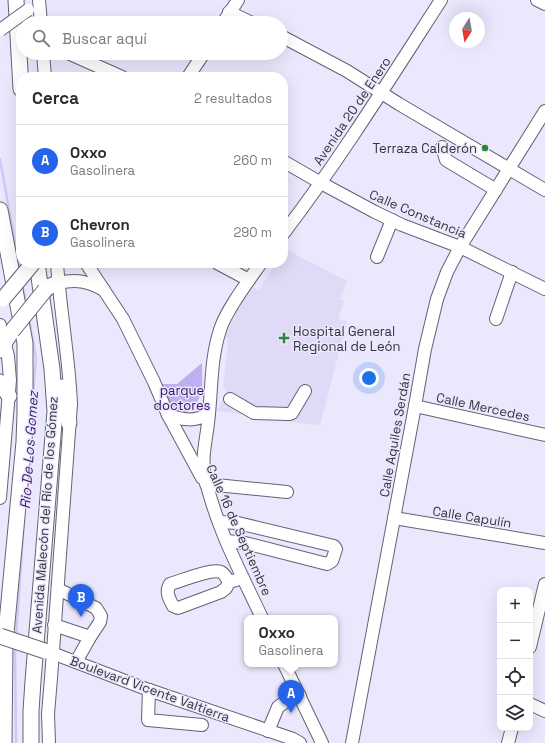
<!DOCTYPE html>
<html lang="es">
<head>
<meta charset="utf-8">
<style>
	:root { --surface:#fff; --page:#f7f7f7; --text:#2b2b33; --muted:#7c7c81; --line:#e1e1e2; --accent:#2563eb }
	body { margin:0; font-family:"Space Grotesk",sans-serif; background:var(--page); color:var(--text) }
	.controls { position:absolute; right:12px; bottom:12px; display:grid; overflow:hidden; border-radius:8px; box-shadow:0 4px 16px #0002 }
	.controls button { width:36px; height:36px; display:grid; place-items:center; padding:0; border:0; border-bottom:1px solid var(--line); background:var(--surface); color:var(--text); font:20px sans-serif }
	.compass { position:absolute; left:449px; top:12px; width:36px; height:36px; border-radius:50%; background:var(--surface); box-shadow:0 4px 16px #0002; rotate:191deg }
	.you { position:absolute; left:369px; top:378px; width:14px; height:14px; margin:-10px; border:3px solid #fff; border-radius:50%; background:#1a73e8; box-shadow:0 0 0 6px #1a73e833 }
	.badge { display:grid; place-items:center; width:26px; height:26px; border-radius:50%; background:var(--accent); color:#fff; font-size:13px; font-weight:700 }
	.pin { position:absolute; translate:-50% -33px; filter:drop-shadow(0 1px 2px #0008) }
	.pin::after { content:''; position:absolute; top:21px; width:14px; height:12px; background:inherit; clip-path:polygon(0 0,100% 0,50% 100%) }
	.popup { position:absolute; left:244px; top:615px; width:94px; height:52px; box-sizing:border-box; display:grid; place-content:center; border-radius:8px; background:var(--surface); filter:drop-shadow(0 1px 3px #0005); font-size:13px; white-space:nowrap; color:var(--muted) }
	.popup b { font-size:15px; color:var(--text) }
	.popup::after { content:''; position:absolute; left:50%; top:100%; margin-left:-8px; border:8px solid transparent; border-top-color:var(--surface) }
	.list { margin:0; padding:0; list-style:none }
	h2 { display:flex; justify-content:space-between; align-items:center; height:52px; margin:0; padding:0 16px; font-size:17px }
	h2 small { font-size:13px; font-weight:400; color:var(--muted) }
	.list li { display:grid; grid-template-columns:26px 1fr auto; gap:12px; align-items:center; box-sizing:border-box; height:72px; padding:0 16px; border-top:1px solid var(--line) }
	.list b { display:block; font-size:15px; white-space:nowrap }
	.list p { margin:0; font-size:13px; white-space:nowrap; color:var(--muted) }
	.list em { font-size:13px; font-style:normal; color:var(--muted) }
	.icon { flex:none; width:22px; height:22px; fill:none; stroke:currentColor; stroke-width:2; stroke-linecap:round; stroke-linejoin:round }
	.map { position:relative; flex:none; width:545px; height:743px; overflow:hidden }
	.search { position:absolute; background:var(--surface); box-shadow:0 4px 16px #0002; left:16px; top:16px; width:272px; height:44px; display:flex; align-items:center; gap:10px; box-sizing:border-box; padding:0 14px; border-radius:22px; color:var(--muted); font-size:15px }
	.panel { position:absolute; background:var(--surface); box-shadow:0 4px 16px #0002; left:16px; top:72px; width:272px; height:196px; border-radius:16px }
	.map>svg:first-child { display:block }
</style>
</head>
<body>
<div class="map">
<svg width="545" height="743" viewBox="0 0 545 743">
	<rect width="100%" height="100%" fill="#ebe7fd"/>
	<polygon fill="#e0daf7" points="283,248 347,281 340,299 344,301 338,319 347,321 320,425 259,419 259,416 217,411 227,390 223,388 228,345 226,335 235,316 237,303 250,285 259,290 275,264 275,263 283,263"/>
	<path fill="#beafee" d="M 202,363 C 202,387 206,398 185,414 L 172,411 C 168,402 165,393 160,384 L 177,384 Z"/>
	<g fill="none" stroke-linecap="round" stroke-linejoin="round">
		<g stroke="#d2c8f6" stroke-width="2.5">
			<polyline points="0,159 20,271"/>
			<polyline points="22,283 26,304"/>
			<polyline points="29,319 36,358 32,407"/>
			<polyline points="16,637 24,520"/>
			<polyline points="15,646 16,743"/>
		</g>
		<defs>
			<g id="minor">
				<polyline points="39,0 41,23"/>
				<polyline points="537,0 545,4"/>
				<polyline points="229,12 252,23"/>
				<polyline points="223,23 238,0"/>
				<polyline points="281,36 347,71 399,104 545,190"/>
				<polyline points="43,53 45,77"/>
				<polyline points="68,53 122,77"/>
				<polyline points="188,77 204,53"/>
				<polyline points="442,147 446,160 496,190"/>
				<polyline points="283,161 321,183 375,212 402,225 460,247 545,289"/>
				<path d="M 283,234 C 340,159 390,79 441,0"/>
				<polyline points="377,257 392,220"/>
				<polyline points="86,263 123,319 154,382 168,415 202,478"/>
				<polyline points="217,263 249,280"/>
				<path d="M 261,263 C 249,280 226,310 220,330 C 210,360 212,392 208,423 C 206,441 201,459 205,477 C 216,527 241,573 262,618"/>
				<path d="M 58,283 C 77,279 87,281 104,290"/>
				<polyline points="496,319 512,272"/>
				<polyline points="0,325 8,356 10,380 0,498"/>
				<polyline points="230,399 254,413 289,414 292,413 305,391"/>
				<polyline points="415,406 545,435"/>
				<path d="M 168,415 C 183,420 194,422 209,414"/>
				<polyline points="206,484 287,492"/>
				<polyline points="394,518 545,543"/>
				<polyline points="219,522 238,523 334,546 336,549 332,561 327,564 245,543 227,541"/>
				<path d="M 229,582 C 227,579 225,574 221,572 C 211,568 181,581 170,584 C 165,592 169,598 173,606 L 178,608 L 221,592 L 226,588 L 229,582 L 243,578"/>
				<polyline points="58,589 96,608 101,616 100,622 90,637 76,662"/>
				<polyline points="54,625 90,637"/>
				<polyline points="530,647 545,584"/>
				<polyline points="52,653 149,690 293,739 300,743"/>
				<polyline points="284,664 322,743"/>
				<polyline points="149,690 148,720 202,725"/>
				<polyline points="530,704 545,711"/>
				<polyline points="268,731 278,707 285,702 300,696"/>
				<path d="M 49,743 L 48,714 L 51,678 L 71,404 C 69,357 60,310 57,263"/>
				<polyline points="352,743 415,406 425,349 437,299 447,272 460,247 545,111"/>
				<polyline points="508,743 512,728"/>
			</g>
			<g id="major">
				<polyline points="16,0 21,89"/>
				<polyline points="0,210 25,343 25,413 24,442 5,644 4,743"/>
				<polyline points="45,290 50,286 58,283"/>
				<polyline points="0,350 12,331"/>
				<polyline points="0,382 9,396"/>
				<polyline points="62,387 69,423"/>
				<polyline points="31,743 31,711 33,681 55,411 52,369 37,263"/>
			</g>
		</defs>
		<use href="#minor" stroke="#666274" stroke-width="14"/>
		<use href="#major" stroke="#666274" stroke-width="17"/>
		<use href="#minor" stroke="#fff" stroke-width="12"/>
		<use href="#major" stroke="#fff" stroke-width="15"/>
		<defs>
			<polyline id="minor-bridge" points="0,30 28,10"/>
			<g id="major-bridge">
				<polyline points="3,299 33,263"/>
				<polyline points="12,331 45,290"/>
				<polyline points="0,636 45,651"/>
			</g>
		</defs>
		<use href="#minor-bridge" stroke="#666274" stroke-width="14" stroke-linecap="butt"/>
		<use href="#major-bridge" stroke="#666274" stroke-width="17" stroke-linecap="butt"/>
		<use href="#minor-bridge" stroke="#fff" stroke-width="12"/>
		<use href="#major-bridge" stroke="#fff" stroke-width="15"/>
	</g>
	<g fill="#2b8637" stroke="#ebe7fd" stroke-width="1.5">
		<circle cx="485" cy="148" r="4"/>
		<path d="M282 332h4v4h4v4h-4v4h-4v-4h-4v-4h4z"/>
	</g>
	<g text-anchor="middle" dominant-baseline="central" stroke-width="3" stroke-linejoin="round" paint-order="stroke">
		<g font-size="13" fill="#35343c" stroke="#ebe7fd">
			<text transform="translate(352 111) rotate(-56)">Avenida 20 de Enero</text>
			<text transform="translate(418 214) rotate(23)">Calle Constancia</text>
			<text transform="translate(483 407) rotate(12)">Calle Mercedes</text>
			<text transform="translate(395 435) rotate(-80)">Calle Aquiles Serdán</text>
			<text transform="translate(45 515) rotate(-86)">Avenida Malecón del Río de los Gómez</text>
			<text transform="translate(472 517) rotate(9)">Calle Capulín</text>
			<text transform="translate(239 530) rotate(66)">Calle 16 de Septiembre</text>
			<text transform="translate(150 689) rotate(20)">Boulevard Vicente Valtierra</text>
		</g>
		<g font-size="13" fill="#35343c" stroke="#ebe7fd" text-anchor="end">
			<text x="477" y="148">Terraza Calderón</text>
			<text x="293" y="331" text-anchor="start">Hospital General<tspan x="293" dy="15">Regional de León</tspan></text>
		</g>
		<g font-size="13" fill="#351267" stroke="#ebe7fd">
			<text x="182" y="390">parque<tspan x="182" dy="15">doctores</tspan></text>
		</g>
		<g font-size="14" font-style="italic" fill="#3e1e73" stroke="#ebe7fd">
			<text transform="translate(29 450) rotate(-86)">Rio De Los Gomez</text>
		</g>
	</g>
</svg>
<div class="controls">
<button>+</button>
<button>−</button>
<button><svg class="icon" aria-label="locate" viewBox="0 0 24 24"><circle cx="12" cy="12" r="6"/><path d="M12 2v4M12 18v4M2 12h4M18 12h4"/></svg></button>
<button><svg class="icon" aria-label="layers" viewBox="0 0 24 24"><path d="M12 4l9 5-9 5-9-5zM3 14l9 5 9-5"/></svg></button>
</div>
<svg class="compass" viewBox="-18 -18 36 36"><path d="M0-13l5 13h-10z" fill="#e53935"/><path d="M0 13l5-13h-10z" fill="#7c7c81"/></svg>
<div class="you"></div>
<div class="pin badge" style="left:291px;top:713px">A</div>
<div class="popup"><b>Oxxo</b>Gasolinera</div>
<div class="pin badge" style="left:81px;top:617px">B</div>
<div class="search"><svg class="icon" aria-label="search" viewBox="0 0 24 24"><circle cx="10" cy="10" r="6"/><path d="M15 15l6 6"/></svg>Buscar aquí</div>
<section class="panel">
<h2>Cerca<small>2 resultados</small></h2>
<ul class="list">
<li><span class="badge">A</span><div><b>Oxxo</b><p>Gasolinera</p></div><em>260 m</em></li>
<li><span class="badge">B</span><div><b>Chevron</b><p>Gasolinera</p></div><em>290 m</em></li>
</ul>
</section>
</div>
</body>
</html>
